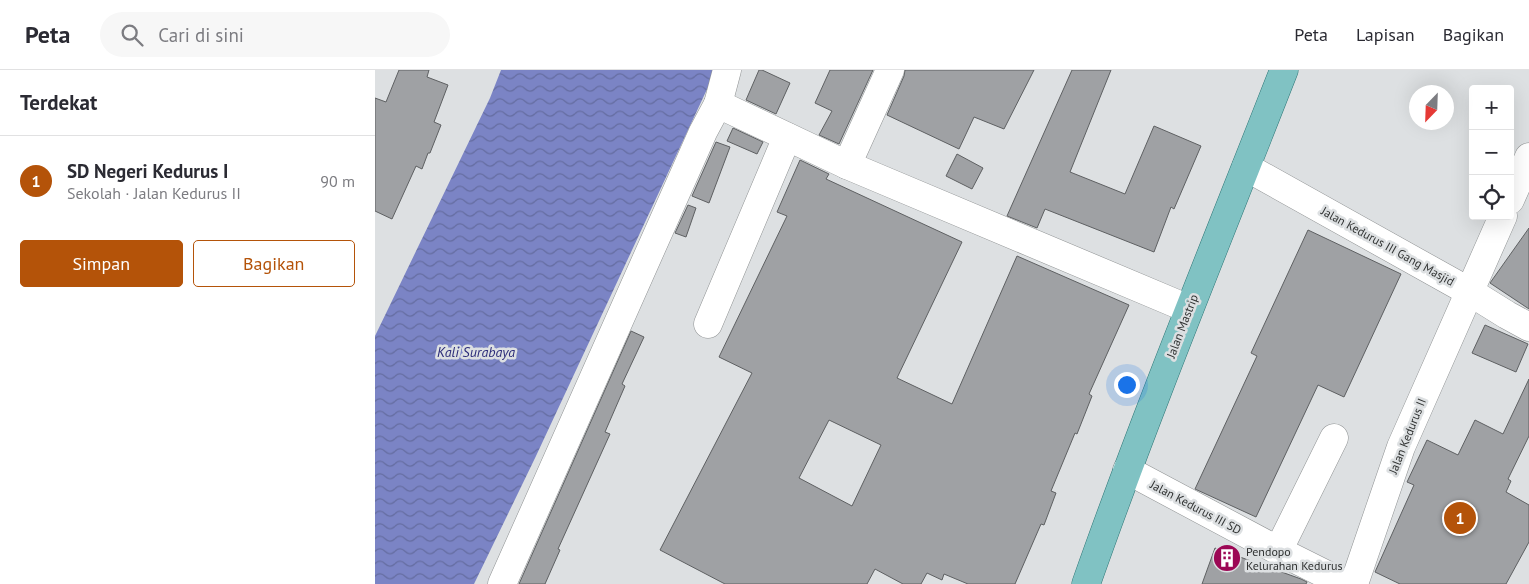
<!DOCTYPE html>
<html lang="id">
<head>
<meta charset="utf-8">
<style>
	:root { --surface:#fff; --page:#f7f7f7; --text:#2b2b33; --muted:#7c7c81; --line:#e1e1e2; --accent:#b45309 }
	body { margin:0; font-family:"PT Sans",sans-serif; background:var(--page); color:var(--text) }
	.controls { position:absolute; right:15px; top:15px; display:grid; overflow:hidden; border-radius:5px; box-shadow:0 5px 20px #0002 }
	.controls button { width:45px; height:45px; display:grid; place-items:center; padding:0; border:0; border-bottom:1px solid var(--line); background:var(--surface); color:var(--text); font:25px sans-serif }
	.compass { position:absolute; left:1034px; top:15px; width:45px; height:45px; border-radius:50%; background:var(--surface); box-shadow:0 5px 20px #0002; rotate:203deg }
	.you { position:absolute; left:751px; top:314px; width:18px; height:18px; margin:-12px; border:4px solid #fff; border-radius:50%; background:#1a73e8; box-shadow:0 0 0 8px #1a73e833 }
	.badge { display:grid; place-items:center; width:32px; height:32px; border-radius:50%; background:var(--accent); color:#fff; font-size:16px; font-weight:700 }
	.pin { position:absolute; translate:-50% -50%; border:2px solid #fff; box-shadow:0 1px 5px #0006 }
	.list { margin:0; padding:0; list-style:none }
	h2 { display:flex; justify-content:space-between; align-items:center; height:65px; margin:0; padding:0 20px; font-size:21px }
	h2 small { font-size:16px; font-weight:400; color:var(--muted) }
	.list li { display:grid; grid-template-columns:32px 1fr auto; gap:15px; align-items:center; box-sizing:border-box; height:90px; padding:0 20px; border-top:1px solid var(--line) }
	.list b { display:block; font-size:19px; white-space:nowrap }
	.list p { margin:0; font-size:16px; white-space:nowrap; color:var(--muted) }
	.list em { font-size:16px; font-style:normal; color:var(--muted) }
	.actions { display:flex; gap:10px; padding:15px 20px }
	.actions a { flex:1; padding:11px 0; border:1px solid var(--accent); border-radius:5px; text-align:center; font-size:18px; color:var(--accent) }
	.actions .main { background:var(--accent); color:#fff }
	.icon { flex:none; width:28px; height:28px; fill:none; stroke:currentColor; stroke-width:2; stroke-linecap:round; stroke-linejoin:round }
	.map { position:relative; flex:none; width:1154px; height:514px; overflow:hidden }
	header { display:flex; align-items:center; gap:30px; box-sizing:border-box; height:70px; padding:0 25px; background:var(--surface); border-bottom:1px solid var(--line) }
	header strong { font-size:24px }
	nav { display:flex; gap:28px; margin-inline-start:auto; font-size:18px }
	.search { width:350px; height:45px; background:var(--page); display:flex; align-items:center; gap:12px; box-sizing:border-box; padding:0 18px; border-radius:28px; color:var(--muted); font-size:19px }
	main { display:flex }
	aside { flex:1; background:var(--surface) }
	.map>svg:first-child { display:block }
</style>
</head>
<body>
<header>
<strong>Peta</strong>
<div class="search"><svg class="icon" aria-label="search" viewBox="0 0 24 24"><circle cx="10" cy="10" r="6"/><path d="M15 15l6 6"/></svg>Cari di sini</div>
<nav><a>Peta</a><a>Lapisan</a><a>Bagikan</a></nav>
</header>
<main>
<aside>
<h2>Terdekat<small></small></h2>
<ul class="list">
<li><span class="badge">1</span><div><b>SD Negeri Kedurus I</b><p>Sekolah · Jalan Kedurus II</p></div><em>90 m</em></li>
</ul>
<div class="actions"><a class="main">Simpan</a><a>Bagikan</a></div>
</aside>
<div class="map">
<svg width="1154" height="514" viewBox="0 0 1154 514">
	<defs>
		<pattern id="water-waves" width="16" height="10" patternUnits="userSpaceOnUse" patternTransform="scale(1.25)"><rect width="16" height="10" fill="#7b84c5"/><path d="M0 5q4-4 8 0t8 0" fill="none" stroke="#656da1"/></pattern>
	</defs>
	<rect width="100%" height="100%" fill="#dde0e2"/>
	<polygon fill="url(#water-waves)" points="126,0 341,0 161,386 99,514 0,514 0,266 115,28"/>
	<g fill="#9fa1a4" stroke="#5e6062" fill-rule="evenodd">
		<polygon points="24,0 54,0 52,7 73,15 59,52 66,55 55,83 53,83 47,99 41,96 17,149 0,141 0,28 11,32"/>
		<polygon points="384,0 387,0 415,13 401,44 371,30"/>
		<polygon points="455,0 498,0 464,74 444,65 457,41 440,33"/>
		<polygon points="530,0 659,0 629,59 599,47 584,79 512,45 529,6"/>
		<polygon points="697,0 736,0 695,102 750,124 779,56 826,76 799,139 796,137 779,182 670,139 662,158 632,146"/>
		<polygon points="358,58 388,72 382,84 352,71"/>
		<polygon points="341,72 355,77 334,133 317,126"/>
		<polygon points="582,84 608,98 597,119 571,106"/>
		<path d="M 425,90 L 454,104 L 451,109 L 587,172 L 522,308 L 577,334 L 642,186 L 754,235 L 714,324 L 717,326 L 702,364 L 700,363 L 676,421 L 681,423 L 669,455 L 666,454 L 640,514 L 593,514 L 569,504 L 567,510 L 552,503 L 546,514 L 528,514 L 500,499 L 492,514 L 350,514 L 285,480 L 377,303 L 344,287 L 412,146 L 402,142 ZM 454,350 L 506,375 L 477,436 L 424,408 Z"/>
		<polygon points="313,135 321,138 311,167 300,163"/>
		<polygon points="1154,158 1154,239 1115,213"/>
		<polygon points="933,160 1026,204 969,327 943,315 881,447 820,419 882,286 876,283"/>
		<polygon points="1110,255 1153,274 1141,302 1097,283"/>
		<polygon points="256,261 269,267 247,314 250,316 230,362 235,364 183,479 185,480 170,514 144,514"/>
		<polygon points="1154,309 1154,366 1133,409 1136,411 1131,422 1154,435 1154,472 1131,514 1025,514 1000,502 1039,415 1032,412 1052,370 1083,385 1100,350 1128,364"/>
		<polygon points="840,478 926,509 932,512 931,514 827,514"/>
	</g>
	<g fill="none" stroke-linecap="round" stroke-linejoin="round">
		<defs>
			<g id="minor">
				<polyline points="343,34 352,0"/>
				<polyline points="472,95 515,0"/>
				<polyline points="871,97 1095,222 1132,245 1154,257"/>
				<polyline points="1135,130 1154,87"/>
				<polyline points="333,254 412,67"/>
				<polyline points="752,400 904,481 970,514"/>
				<polyline points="904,481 910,467 959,368"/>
				<polyline points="127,514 328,62 343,34 472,95 814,239"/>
				<polyline points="979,514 1026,377 1128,146"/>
			</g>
			<path id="major" d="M 711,514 C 772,341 842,171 909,0"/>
		</defs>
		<use href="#minor" stroke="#8f9293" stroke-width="29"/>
		<use href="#major" stroke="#2d7676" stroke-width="29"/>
		<use href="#minor" stroke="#fff" stroke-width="28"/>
		<use href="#major" stroke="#80c2c3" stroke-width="28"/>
	</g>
	<defs>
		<symbol id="building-disc" viewBox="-11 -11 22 22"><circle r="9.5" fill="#9c0855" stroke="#dde0e2"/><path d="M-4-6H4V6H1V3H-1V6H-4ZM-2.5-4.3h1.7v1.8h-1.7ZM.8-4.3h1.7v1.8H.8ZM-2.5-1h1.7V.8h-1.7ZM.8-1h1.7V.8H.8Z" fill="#fff"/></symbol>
	</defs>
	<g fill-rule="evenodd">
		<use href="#building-disc" x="836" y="472" width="32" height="32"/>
	</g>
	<g text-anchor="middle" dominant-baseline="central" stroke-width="5" stroke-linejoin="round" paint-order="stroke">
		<g font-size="12" fill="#303232" stroke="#dde0e2">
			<text transform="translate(1013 176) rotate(29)">Jalan Kedurus III Gang Masjid</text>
			<text transform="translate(807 256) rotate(-69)">Jalan Mastrip</text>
			<text transform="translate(1032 366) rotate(-68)">Jalan Kedurus II</text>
			<text transform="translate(821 437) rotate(28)">Jalan Kedurus III SD</text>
		</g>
		<g font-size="12" fill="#303232" stroke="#dde0e2" text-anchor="start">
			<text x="871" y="481">Pendopo<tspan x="871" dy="14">Kelurahan Kedurus</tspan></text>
		</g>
		<g font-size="14" font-style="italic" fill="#2c2c79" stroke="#dde0e2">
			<text x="101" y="282">Kali Surabaya</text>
		</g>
	</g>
</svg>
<div class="controls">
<button>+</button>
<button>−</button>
<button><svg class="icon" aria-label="locate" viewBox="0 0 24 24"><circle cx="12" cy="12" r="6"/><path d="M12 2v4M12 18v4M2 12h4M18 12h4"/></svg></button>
</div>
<svg class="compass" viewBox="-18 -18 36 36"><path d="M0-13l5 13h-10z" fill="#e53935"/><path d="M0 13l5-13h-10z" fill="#7c7c81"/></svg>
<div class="you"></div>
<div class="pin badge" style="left:1085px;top:448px">1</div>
</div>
</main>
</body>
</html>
